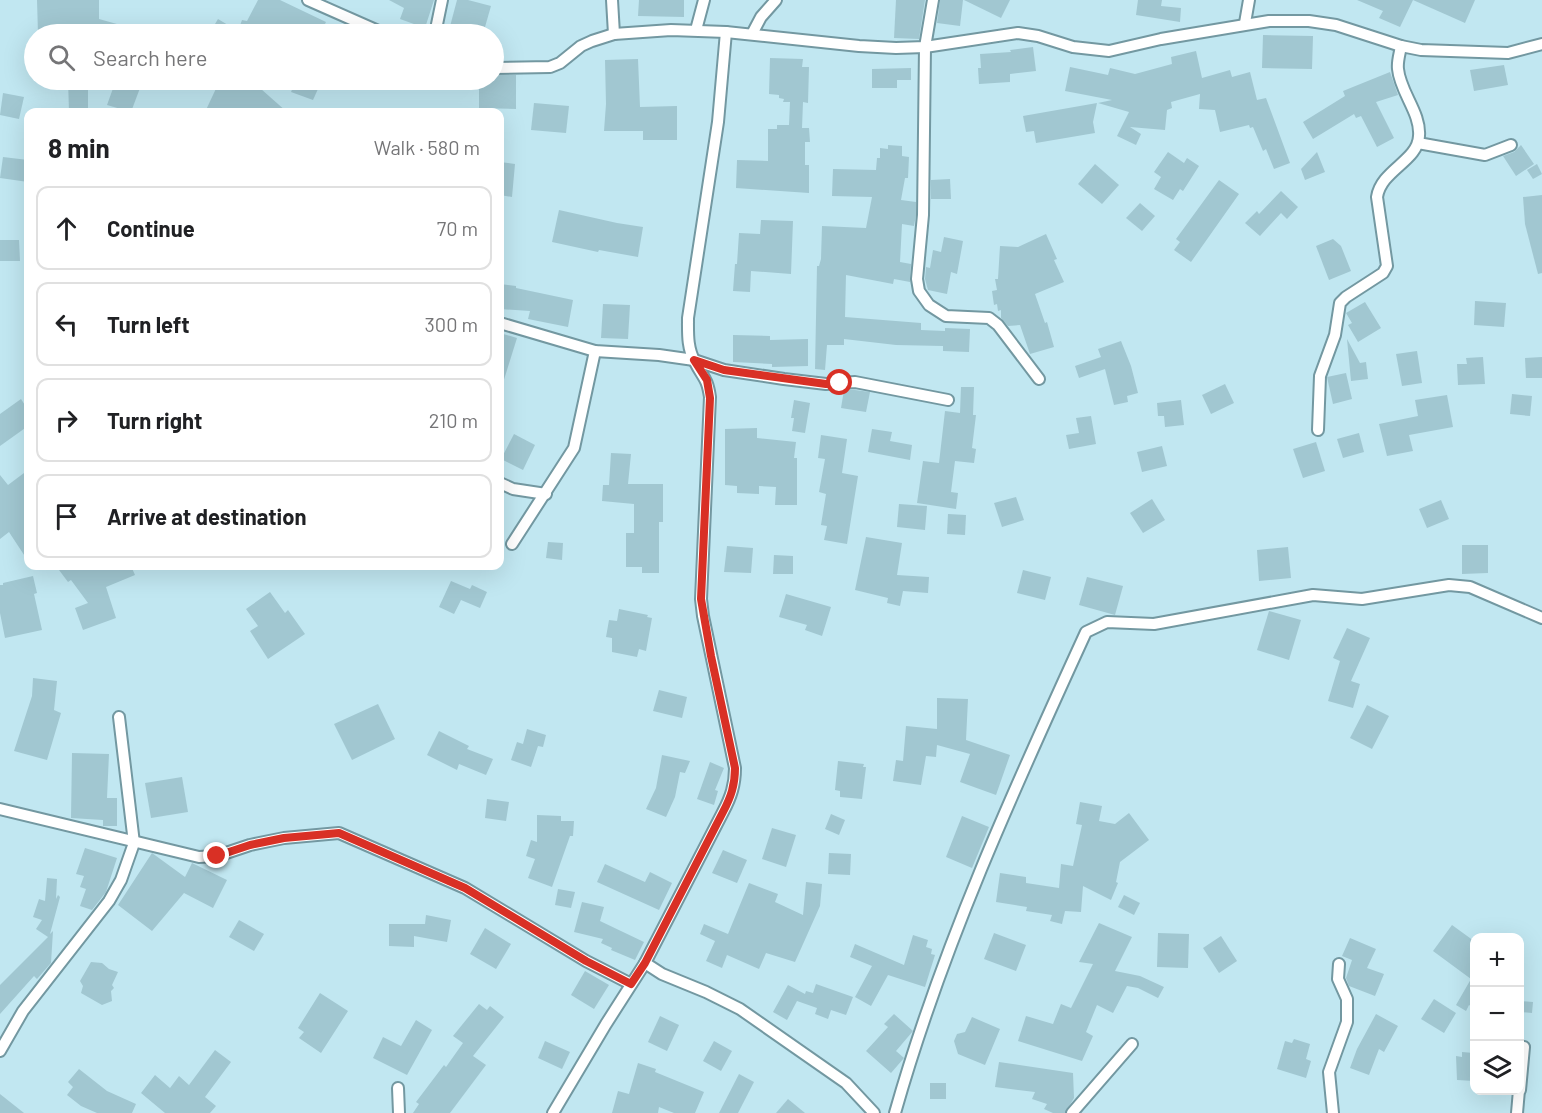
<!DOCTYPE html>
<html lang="en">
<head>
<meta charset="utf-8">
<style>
	:root { --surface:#fff; --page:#f2f2f2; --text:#202124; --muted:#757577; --line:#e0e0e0 }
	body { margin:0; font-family:Barlow,sans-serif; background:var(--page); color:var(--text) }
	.controls { position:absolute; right:18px; bottom:18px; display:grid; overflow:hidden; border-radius:12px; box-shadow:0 6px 24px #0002 }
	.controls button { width:54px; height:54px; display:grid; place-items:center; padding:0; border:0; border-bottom:2px solid var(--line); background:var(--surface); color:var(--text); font:30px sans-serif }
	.stop { position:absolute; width:18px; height:18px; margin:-14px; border:4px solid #d93025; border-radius:50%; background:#fff }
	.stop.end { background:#d93025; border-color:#fff; box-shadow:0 2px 6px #0008 }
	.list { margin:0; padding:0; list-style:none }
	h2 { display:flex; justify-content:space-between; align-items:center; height:78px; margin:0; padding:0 24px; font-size:26px }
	h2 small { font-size:20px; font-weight:400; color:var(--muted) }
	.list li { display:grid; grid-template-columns:39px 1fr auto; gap:18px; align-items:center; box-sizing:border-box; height:84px; margin:0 12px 12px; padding:0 12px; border:2px solid var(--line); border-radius:12px }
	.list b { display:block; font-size:22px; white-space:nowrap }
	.list em { font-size:20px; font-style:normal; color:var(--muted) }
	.icon { flex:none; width:33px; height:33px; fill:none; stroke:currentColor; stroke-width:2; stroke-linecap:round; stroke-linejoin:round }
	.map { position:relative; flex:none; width:1542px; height:1113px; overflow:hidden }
	.search { position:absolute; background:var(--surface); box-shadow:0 6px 24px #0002; left:24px; top:24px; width:480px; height:66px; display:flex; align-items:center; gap:15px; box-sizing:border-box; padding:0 21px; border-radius:33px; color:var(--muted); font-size:22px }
	.panel { position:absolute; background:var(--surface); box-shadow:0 6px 24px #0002; left:24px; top:108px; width:480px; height:462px; border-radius:12px }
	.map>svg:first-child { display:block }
</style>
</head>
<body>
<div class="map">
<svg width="1542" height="1113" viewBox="0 0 1542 1113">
	<rect width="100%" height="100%" fill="#c1e7f1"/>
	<g fill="#a1c7d1">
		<polygon points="37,0 99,0 99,19 142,31 142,34 106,34 108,28 61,28 61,34 38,34"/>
		<polygon points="258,0 280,0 326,22 320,34 287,34 265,24 261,34 209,34 218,19 238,31 242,20 247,21"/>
		<polygon points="389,0 434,0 425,28 400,19 404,8"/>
		<polygon points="457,0 468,0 491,6 483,34 448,34"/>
		<polygon points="639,0 684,0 684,17 638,16"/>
		<polygon points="896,0 925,0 919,39 894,38"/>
		<polygon points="940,0 963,0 960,26 937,23"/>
		<polygon points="964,0 1010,0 1001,18"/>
		<polygon points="1138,0 1162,0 1161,6 1181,8 1180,22 1136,15"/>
		<polygon points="1357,0 1413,0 1400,27 1379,18 1383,11"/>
		<polygon points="1413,0 1475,0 1465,23"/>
		<polygon points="1263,35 1313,36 1312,69 1262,68"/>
		<polygon points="1033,47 1036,71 1010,74 1010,82 979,84 978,68 981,68 980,54 1011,52 1010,50"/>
		<polygon points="1196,51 1202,78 1230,70 1232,77 1250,72 1257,100 1266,98 1290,163 1274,169 1266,149 1263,151 1253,127 1250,128 1249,125 1220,132 1215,110 1199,109 1200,94 1171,102 1172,108 1167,110 1165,130 1130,127 1141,134 1136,145 1117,136 1129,112 1098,103 1112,100 1065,91 1070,67 1108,75 1110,68 1135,74 1172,64 1171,57"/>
		<polygon points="770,58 803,59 802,67 809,67 808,103 803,102 802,128 809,128 810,142 805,142 805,165 809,165 809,193 736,188 737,160 768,161 768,129 777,129 777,125 789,125 790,102 783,102 784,99 779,98 779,95 769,94"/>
		<polygon points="638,59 640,107 677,106 677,140 643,140 643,131 604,131 606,104 605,60"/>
		<polygon points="1504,65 1508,85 1474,91 1470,70"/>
		<polygon points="911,68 911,80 897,80 897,88 872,88 872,69"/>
		<polygon points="1390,72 1398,95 1376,102 1394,138 1377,147 1361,116 1356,118 1354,114 1313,139 1303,122 1345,96 1343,91"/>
		<polygon points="494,75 516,75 516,109 479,108 479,80 494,80"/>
		<polygon points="68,80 88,80 88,112 69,112"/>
		<polygon points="116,80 143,80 131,112 107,105"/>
		<polygon points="220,80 251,80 287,112 205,112"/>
		<polygon points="296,80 322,80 313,100 291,92"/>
		<polygon points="3,93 24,97 19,119 0,115"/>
		<polygon points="534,103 569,106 566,133 531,130"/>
		<polygon points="1097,103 1093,122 1095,133 1036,143 1034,131 1026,132 1023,116"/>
		<polygon points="888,145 902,146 902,156 909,157 908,178 905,178 901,200 916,202 916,215 914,226 902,224 900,262 911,264 910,282 894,279 893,284 846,275 845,317 921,323 921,330 945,331 945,328 970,329 969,352 943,351 943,346 896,345 844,339 844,345 827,345 825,370 815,369 817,266 819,266 821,259 822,226 866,228 872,197 832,196 833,169 876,170 877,158 880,158 880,148 888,149"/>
		<polygon points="1521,145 1534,164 1516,176 1503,156 1514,152"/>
		<polygon points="1168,152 1184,163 1187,158 1199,166 1183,191 1180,189 1173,200 1154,189 1161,177 1154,172"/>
		<polygon points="1317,152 1325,172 1305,180 1301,169"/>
		<polygon points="3,157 28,160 28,182 0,178"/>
		<polygon points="500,162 515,164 512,197 500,195"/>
		<polygon points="1095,164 1119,185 1102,204 1078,184"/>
		<polygon points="1537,164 1542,174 1533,179 1527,170"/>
		<polygon points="950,179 951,199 931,199 931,180"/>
		<polygon points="1219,180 1239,194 1191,262 1174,250 1180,242 1176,239"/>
		<polygon points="1281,191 1298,207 1287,219 1281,213 1260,236 1245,223 1257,211 1259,214"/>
		<polygon points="1542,195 1542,273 1538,274 1525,224 1523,197"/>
		<polygon points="1140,203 1155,216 1142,231 1126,218"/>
		<polygon points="559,210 617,223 643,227 638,257 599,250 598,252 552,242"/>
		<polygon points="761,220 793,221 791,274 751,271 750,292 733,291 735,264 737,264 739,233 760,234"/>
		<polygon points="1046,234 1057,259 1054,260 1064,282 1035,294 1045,323 1047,322 1054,347 1030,354 1020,325 1008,326 1001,318 1001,310 998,311 997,304 994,305 992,291 997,290 995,279 998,279 1000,246 1018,247"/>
		<polygon points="944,237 963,241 957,274 951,272 947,294 928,290 925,279 926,267 930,268 933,250 941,252"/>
		<polygon points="1333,239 1341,246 1351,271 1329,280 1316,246"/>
		<polygon points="0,240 19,240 20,261 0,261"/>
		<polygon points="500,284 516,286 516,288 573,300 568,327 528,319 530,311 500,309"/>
		<polygon points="1475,301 1506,303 1504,327 1474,325"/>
		<polygon points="1365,302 1381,328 1358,342 1348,325 1352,323 1346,313"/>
		<polygon points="603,304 630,305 628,339 601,338"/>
		<polygon points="500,333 517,338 502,386 500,386"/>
		<polygon points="733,335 770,336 770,340 808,339 808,366 772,367 772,364 733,362"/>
		<polygon points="1347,339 1360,363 1366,362 1368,379 1351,381"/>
		<polygon points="1121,341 1131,366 1138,393 1127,396 1128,402 1114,405 1105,369 1079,378 1075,366 1101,357 1098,349"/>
		<polygon points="1417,351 1422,383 1402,386 1396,354"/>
		<polygon points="1483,357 1485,384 1458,385 1457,364 1467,364 1466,358"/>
		<polygon points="1542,357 1542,378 1526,378 1525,358"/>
		<polygon points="1346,373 1352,399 1333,404 1327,377"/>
		<polygon points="1225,384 1234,403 1211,414 1202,395"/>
		<polygon points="961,387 974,387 973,415 976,415 972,448 976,449 974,463 955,461 951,492 958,493 956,509 917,503 923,461 939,463 945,411 960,413"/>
		<polygon points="844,390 855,390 870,392 866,412 841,408"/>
		<polygon points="1512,394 1532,396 1530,416 1510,414"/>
		<polygon points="1447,395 1453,427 1409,435 1413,451 1387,456 1379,424 1418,416 1415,400"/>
		<polygon points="21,399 28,410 28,426 0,446 0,414"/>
		<polygon points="794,400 810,403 805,433 792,431 794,418 791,418"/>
		<polygon points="1181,400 1184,425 1165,427 1164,416 1158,416 1157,403"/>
		<polygon points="1091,416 1096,444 1069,449 1066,435 1079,433 1076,418"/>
		<polygon points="757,428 757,438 796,442 794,458 797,458 797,505 775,505 776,487 759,486 759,494 737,493 737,486 725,485 725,429"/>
		<polygon points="872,429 892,432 890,441 912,445 910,460 868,452"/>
		<polygon points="1359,433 1364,452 1343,458 1337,439"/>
		<polygon points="514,434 535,445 523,470 501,459"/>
		<polygon points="821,435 847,439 842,473 858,476 847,544 824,540 827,526 821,525 826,494 819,492 825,459 818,458"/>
		<polygon points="1316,442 1325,471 1303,478 1293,449"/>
		<polygon points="1162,446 1167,466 1142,472 1137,452"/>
		<polygon points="611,453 631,454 628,484 663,484 663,522 659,522 659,573 642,573 642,567 626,567 626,533 634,533 634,504 602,501 603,485 609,485"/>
		<polygon points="28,470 28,561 9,532 0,539 0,475 8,485"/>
		<polygon points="1016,497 1024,520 1002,527 994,503"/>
		<polygon points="1152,499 1165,520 1143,533 1130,513"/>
		<polygon points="1441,500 1449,519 1427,528 1419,509"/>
		<polygon points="899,504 927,506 925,530 897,527"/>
		<polygon points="948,514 966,515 965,535 947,534"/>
		<polygon points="866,537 902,543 897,575 929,577 928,593 903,591 900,606 887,603 888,598 855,590"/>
		<polygon points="548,542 563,543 562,560 546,558"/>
		<polygon points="1462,545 1488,545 1488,573 1462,574"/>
		<polygon points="727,546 753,548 751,573 724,572"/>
		<polygon points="1288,547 1291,578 1259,581 1257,550"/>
		<polygon points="774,555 793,556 793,574 773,574"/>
		<polygon points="56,566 131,566 135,575 106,587 116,618 83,630 75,608 88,603 71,580 68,582"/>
		<polygon points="1023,570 1051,577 1045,600 1017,593"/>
		<polygon points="33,576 37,593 34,594 42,630 5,638 0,613 0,585 3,585 3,583"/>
		<polygon points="1087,577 1123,586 1115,615 1079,605"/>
		<polygon points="451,581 470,589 472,585 487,592 480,608 461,600 454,614 439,607"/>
		<polygon points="270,592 285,613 288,610 305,634 268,659 250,631 258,626 246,609"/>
		<polygon points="786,594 831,607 822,636 805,630 807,625 779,617"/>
		<polygon points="619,609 648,615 647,617 652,618 646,651 639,649 637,657 612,652 612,638 606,637 609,620 617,621"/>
		<polygon points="1269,611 1301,620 1289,660 1257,650"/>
		<polygon points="1347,628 1370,638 1351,681 1360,684 1353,708 1328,701 1340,661 1333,658"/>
		<polygon points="33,678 57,681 54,710 61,713 47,760 14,751 32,696"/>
		<polygon points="659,690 687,697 682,718 653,711"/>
		<polygon points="937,698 968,699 966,740 1010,755 996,795 960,782 970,754 937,745 936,757 926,756 921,785 893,781 896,760 903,761 906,726 937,729"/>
		<polygon points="378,704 395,739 352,760 334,724"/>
		<polygon points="1367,705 1389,716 1372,749 1350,738"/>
		<polygon points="527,729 546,735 543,747 538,746 531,767 511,760 517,742 523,744"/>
		<polygon points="439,731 469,746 467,749 493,759 486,775 459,764 457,770 427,755"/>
		<polygon points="72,753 109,754 107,798 117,798 117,826 103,826 103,820 71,818"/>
		<polygon points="662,755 690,761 685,773 680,772 675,797 666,817 646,809 656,788"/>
		<polygon points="838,761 864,764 863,767 866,767 862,799 840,797 840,791 835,790"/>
		<polygon points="710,762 724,768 715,790 718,791 714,805 697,799"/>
		<polygon points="182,777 188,812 151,818 145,783"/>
		<polygon points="487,799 509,802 506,821 485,818"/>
		<polygon points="1080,802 1102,806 1099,821 1115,824 1129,813 1149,840 1120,862 1116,882 1118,883 1111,900 1083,886 1081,912 1065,911 1062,924 1050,921 1052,915 1026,911 1027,907 996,902 1000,873 1026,877 1026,883 1059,888 1061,864 1073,866 1082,825 1076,824"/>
		<polygon points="831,814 845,820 839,835 825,829"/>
		<polygon points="537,815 561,816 561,821 574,821 573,836 570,836 552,887 528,878 535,859 526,856 531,840 537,842"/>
		<polygon points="962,816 989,827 972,868 946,857"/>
		<polygon points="772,828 796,835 786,867 762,859"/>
		<polygon points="85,848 117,858 106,892 92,910 80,906 86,889 80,887 84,876 76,874"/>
		<polygon points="723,850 747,860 737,883 712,873"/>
		<polygon points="152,853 185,877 192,863 227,880 213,908 184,893 152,931 118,905"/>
		<polygon points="829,853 851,854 850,875 828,874"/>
		<polygon points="605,864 645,882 650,872 672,883 659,910 597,882"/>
		<polygon points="47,878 57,879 56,899 58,895 60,897 50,934 53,931 51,963 37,979 34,976 0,1014 0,985 48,937 36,929 42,920 33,917 39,899 45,901"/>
		<polygon points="806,882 822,884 820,906 795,962 766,953 759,969 727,955 722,968 706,961 715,941 700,934 704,924 728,934 749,883 778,894 775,902 803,915"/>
		<polygon points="558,889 575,892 571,908 555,905"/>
		<polygon points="1124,895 1140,903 1134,915 1118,907"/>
		<polygon points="582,902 604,907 600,921 644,942 635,960 611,950 612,948 601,943 603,939 574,932"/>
		<polygon points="426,915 451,920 447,942 414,936 414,947 389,946 389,924 425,924"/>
		<polygon points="239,920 264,934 254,951 229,937"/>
		<polygon points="1099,923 1132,937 1115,971 1140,976 1164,987 1158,998 1138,988 1127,986 1113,1013 1097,1005 1086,1032 1093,1036 1082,1061 1018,1041 1026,1016 1053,1024 1061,1004 1071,1008 1093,964 1079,962"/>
		<polygon points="1452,925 1474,941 1474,1008 1469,1005 1466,1011 1456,1005 1471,979 1433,951"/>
		<polygon points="485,928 511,944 496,969 470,954"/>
		<polygon points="994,933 1026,945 1016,971 984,959"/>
		<polygon points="1158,933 1189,934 1188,968 1157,967"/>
		<polygon points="913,935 928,940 926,947 932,949 931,954 935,955 925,987 888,975 871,1006 855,997 872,966 850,957 855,944 904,965"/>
		<polygon points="1221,936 1237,961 1219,973 1203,948"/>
		<polygon points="1350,938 1376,949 1367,968 1384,974 1375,996 1349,986 1346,978 1352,960 1342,956"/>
		<polygon points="91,962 102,963 109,969 118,972 112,985 114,988 111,991 112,1001 102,1005 81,993 83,986 80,981"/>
		<polygon points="585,971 609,985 594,1009 571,995"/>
		<polygon points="816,984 853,997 846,1015 831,1010 828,1019 815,1014 817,1008 797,1001 787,1020 773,1012 788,985 805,994 806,991 813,993"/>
		<polygon points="320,993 348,1011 321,1053 299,1038 304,1032 298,1028"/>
		<polygon points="1434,999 1456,1013 1444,1033 1421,1019"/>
		<polygon points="1520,1001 1533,1002 1532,1013 1520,1012"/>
		<polygon points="479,1004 487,1010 490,1006 504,1017 473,1056 486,1065 450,1113 413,1113 419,1104 416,1102 444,1065 446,1067 463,1043 453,1036"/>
		<polygon points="894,1014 913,1031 896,1051 904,1058 891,1073 866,1051 888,1027 884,1024"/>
		<polygon points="1376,1014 1398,1026 1384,1052 1379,1049 1369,1075 1350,1068 1357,1049"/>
		<polygon points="660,1016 679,1025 667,1051 648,1042"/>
		<polygon points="972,1017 1000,1029 985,1065 958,1054 954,1041 957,1034 965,1032"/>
		<polygon points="416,1020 432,1030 407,1075 373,1058 383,1037 401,1046"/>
		<polygon points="1294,1039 1310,1044 1306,1059 1311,1061 1306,1078 1277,1069 1285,1041 1292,1043"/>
		<polygon points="545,1041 570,1052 562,1069 538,1058"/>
		<polygon points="714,1041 732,1051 721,1071 703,1061"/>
		<polygon points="215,1050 231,1062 205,1097 216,1106 210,1113 165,1113 141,1093 155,1075 170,1088 179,1076 189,1085"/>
		<polygon points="1462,1052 1474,1053 1474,1081 1457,1080 1456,1056 1462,1057"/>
		<polygon points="999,1062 1073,1073 1074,1098 1065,1113 1053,1113 1044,1109 1047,1104 1032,1099 1035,1092 995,1087"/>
		<polygon points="638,1063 656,1069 655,1072 704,1092 695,1113 674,1113 659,1107 658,1113 612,1113 618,1091 629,1094"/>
		<polygon points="79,1069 107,1091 136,1104 132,1113 97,1113 81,1106 67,1095 73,1087 68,1082"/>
		<polygon points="739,1074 754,1082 738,1113 719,1113"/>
		<rect x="930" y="1083" width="16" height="16"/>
		<polygon points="0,1094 24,1113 0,1113"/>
		<polygon points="788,1099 805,1113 776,1113"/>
	</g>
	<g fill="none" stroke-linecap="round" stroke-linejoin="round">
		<defs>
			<g id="street">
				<polyline points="308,0 385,34"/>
				<polyline points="612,0 614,34"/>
				<polyline points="933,0 925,47 923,215 917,279 919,291 929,305 946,316 989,318 998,325 1039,379"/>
				<polyline points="1245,23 1249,0"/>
				<polyline points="696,30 704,0"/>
				<polyline points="435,34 442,0"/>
				<polyline points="752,34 761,17 776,0"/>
				<polyline points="494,68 550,67 560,63 581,46 592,41 614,34 671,30 726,32 859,46 896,48 925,47 1018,33 1038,36 1073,47 1109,51 1161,39 1269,21 1309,21 1336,25 1401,46 1421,50 1508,53 1542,44"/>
				<polyline points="1418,143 1485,155 1511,145"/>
				<polyline points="500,323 595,351 659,355 694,360 724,370 784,379 826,384 855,382 948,400"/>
				<path d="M 1318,430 L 1320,376 L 1335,335 L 1340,303 L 1346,297 L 1383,273 L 1387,266 L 1377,197 C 1381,170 1418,161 1419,136 C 1421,113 1400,92 1398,69 C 1397,61 1400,53 1401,46"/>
				<polyline points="500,483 513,489 546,494"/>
				<polyline points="512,544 574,448 595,351"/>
				<polyline points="0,809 199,857 217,856 250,845 284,838 339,833 465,888 586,961 631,984"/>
				<polyline points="645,963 662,974 706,992 740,1009 846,1083 874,1113"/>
				<polyline points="0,1051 23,1011 109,901 121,880 134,843 119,717"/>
				<polyline points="398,1088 399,1113"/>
				<polyline points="1520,1090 1524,1047"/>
				<path d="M 553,1113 L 606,1024 L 645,963 L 723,812 C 731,797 735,785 735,768 L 703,616 L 701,599 L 710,397 C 707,377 703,378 695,362 C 687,348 688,333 688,318 L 718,122 L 726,32"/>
				<path d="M 895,1113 C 942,947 1014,789 1086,632 L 1107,622 L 1154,624 L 1313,595 L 1362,599 L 1449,585 L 1470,587 L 1542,618"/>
				<polyline points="1072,1113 1132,1044"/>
				<polyline points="1333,1113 1329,1072 1347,1022 1347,999 1338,979 1339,964"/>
				<polyline points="1517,1113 1519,1090"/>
			</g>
		</defs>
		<use href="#street" stroke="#7398a1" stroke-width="14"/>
		<use href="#street" stroke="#fff" stroke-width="10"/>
	</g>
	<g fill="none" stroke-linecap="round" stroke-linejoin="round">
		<path stroke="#d93025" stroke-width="8" d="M 217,856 L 250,845 L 284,838 L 339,833 L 465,888 L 586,961 L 631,984 L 645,963 L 723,812 C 731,797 735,785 735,768 L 711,656 L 701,599 L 710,398 L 707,380 L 694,360 L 724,370 L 826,384 L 840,383"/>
	</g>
</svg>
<div class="controls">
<button>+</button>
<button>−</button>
<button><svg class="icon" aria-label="layers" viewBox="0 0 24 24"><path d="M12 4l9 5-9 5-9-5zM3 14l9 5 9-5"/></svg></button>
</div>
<div class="stop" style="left:840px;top:383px"></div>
<div class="stop end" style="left:217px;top:856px"></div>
<div class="search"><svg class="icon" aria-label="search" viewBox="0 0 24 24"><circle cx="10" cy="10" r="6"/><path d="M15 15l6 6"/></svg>Search here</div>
<section class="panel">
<h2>8 min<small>Walk · 580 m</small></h2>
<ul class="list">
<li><svg class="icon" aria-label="ahead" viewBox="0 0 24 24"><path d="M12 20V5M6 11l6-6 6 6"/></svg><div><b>Continue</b></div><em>70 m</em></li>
<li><svg class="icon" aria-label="left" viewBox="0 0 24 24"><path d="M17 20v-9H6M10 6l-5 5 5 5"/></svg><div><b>Turn left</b></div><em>300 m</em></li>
<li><svg class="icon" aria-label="right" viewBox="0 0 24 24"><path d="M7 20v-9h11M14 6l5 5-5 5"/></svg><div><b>Turn right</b></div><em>210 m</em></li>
<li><svg class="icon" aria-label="arrive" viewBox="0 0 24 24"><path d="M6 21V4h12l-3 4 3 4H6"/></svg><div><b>Arrive at destination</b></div></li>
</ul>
</section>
</div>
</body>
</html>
